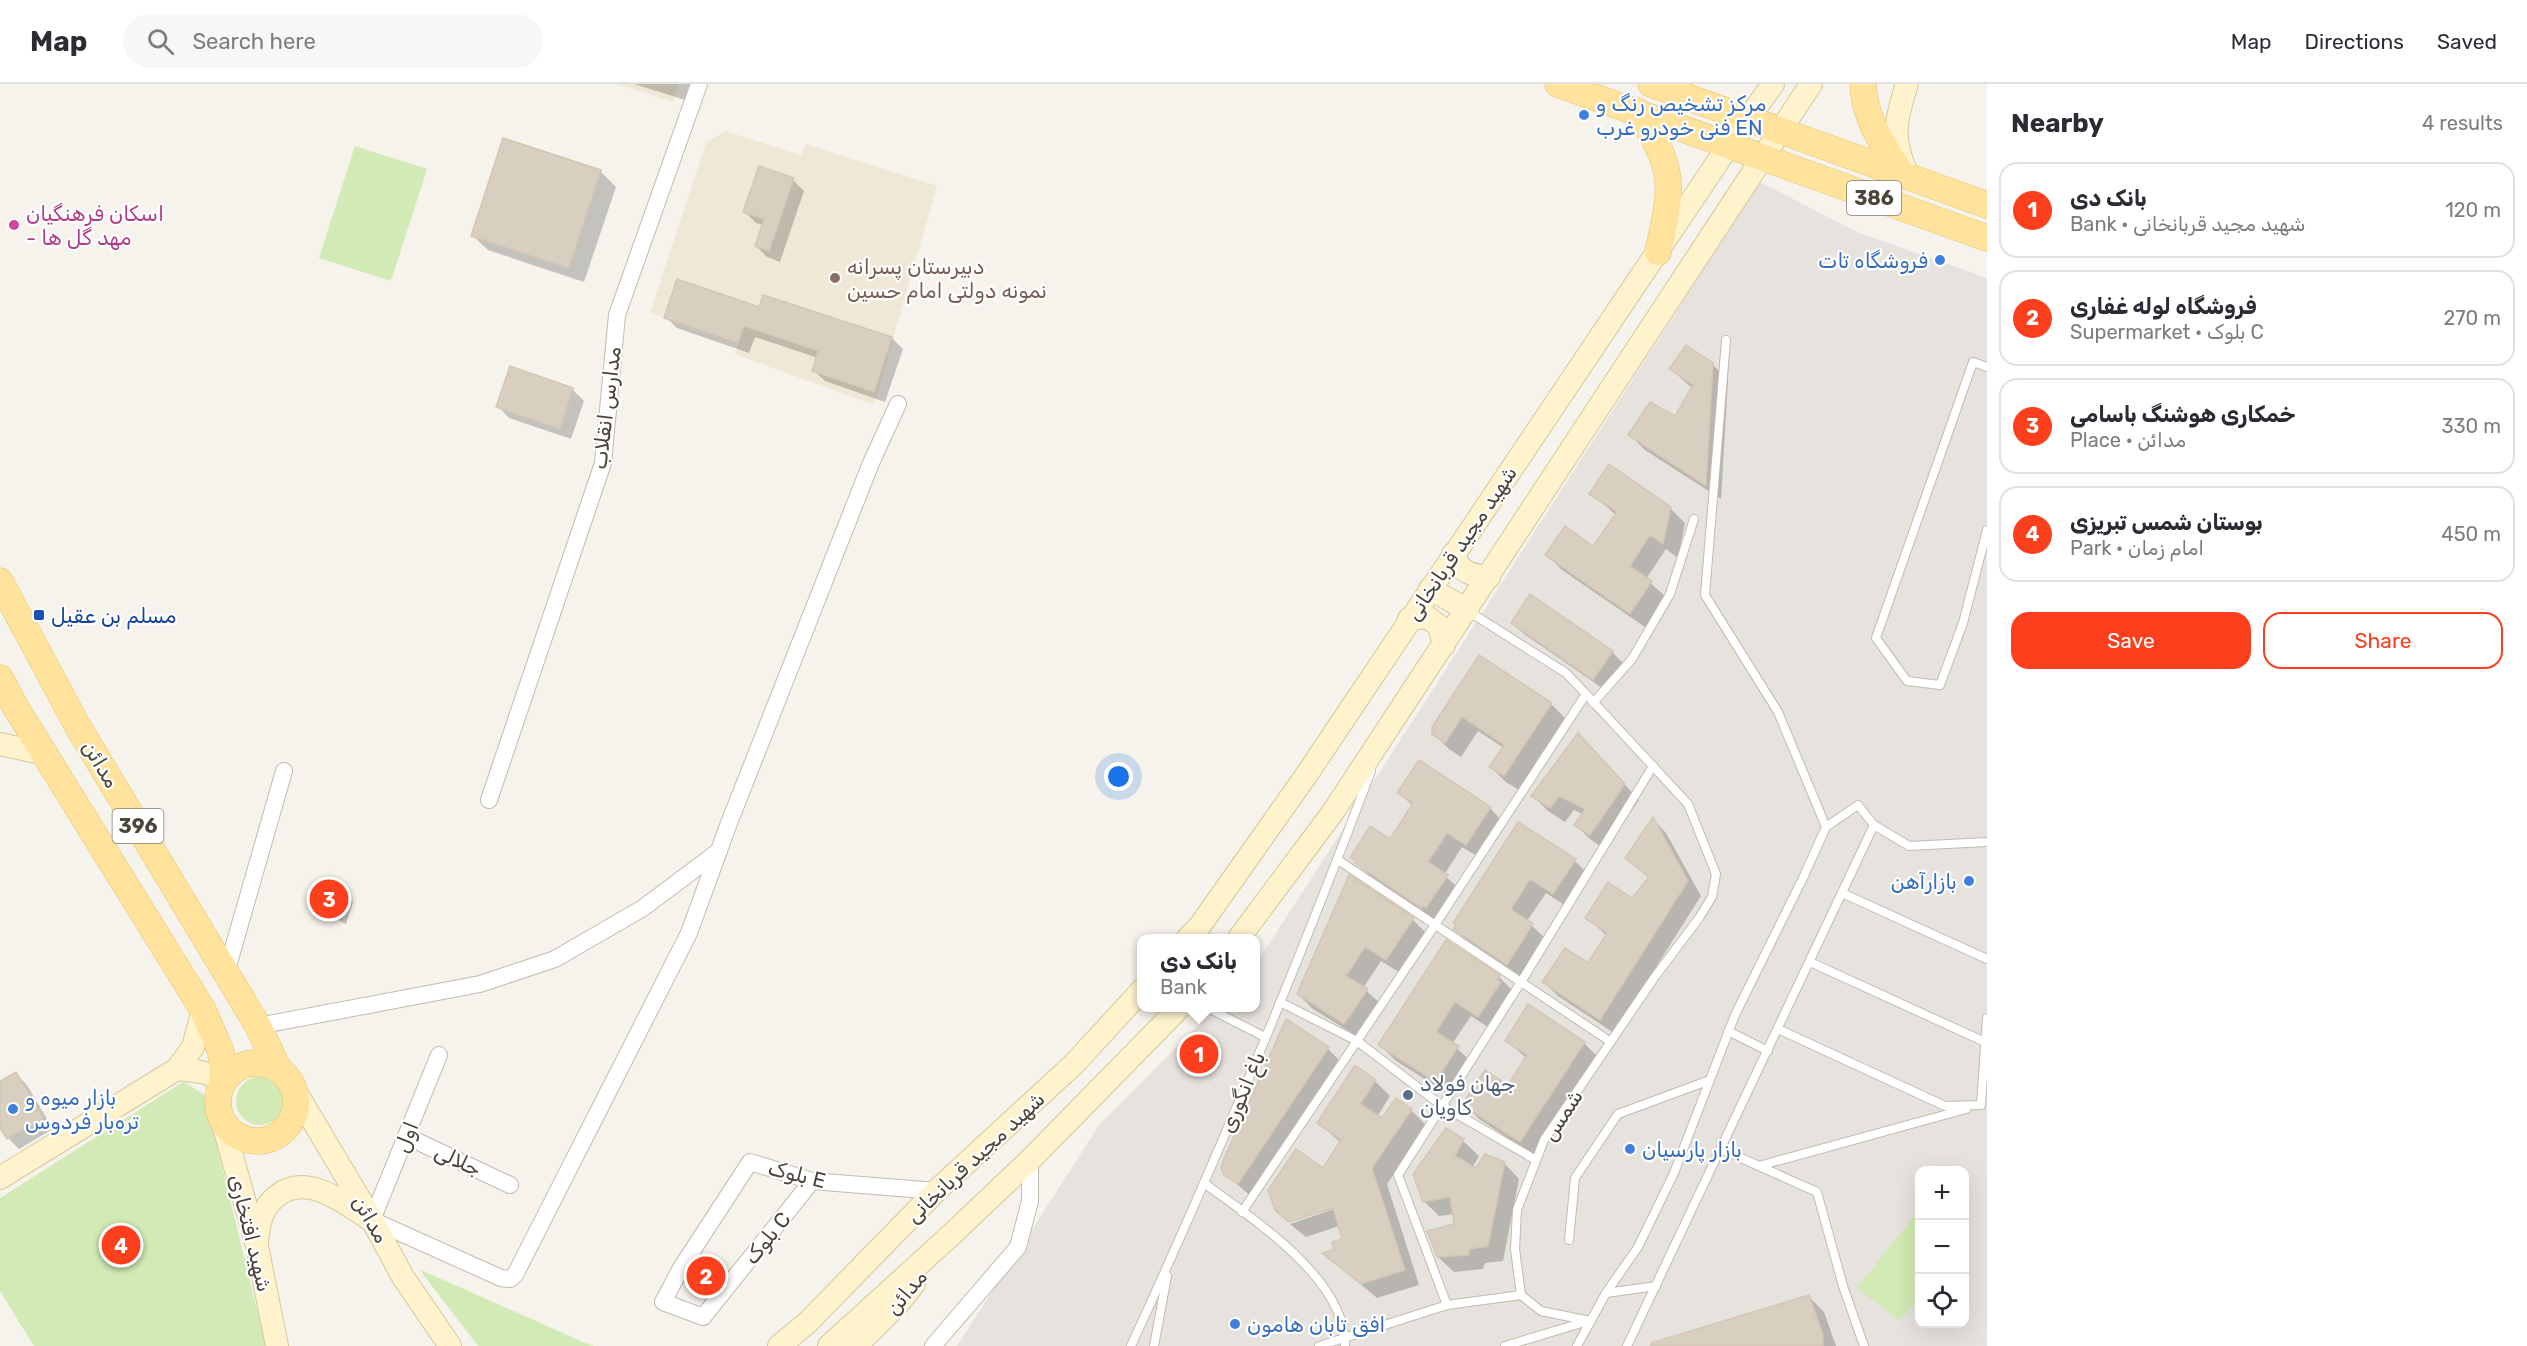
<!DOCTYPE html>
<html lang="en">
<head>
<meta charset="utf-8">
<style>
	:root { --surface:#fff; --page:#f7f7f7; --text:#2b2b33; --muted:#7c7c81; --line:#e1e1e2; --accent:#fc3f1d }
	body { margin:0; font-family:Rubik,"Noto Sans Arabic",sans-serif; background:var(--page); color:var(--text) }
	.controls { position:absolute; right:18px; bottom:18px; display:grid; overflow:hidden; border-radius:12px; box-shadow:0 6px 24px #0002 }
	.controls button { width:54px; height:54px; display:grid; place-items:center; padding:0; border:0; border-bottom:2px solid var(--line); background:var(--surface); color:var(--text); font:30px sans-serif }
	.you { position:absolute; left:1119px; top:693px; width:21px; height:21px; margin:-15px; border:4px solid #fff; border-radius:50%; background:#1a73e8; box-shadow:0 0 0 9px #1a73e833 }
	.badge { display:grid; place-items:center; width:39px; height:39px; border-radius:50%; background:var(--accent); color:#fff; font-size:20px; font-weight:700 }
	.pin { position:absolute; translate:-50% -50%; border:3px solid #fff; box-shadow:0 2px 6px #0006 }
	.popup { position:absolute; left:1137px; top:850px; width:123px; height:78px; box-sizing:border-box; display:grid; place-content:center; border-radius:12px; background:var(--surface); filter:drop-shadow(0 2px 4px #0005); font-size:20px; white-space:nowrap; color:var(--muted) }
	.popup b { font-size:22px; color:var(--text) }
	.popup::after { content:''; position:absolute; left:50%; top:100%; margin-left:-12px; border:12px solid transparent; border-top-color:var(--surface) }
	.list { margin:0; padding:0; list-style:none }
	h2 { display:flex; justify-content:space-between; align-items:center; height:78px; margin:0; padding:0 24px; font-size:26px }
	h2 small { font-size:20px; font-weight:400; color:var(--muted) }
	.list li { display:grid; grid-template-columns:39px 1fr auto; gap:18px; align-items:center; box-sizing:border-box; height:96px; margin:0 12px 12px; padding:0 12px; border:2px solid var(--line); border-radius:18px }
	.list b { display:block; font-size:22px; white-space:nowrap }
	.list p { margin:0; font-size:20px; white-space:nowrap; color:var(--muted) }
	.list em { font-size:20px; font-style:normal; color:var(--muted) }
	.actions { display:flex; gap:12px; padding:18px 24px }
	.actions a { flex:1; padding:14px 0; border:2px solid var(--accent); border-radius:18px; text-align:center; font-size:21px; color:var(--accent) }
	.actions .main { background:var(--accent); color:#fff }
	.icon { flex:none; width:33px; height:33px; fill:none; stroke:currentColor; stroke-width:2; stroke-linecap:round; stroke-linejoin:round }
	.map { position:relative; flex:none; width:1987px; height:1262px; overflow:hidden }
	header { display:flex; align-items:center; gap:36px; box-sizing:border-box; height:84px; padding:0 30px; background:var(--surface); border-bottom:2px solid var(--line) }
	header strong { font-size:28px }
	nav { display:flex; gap:33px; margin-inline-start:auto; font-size:21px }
	.search { width:420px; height:54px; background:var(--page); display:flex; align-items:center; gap:15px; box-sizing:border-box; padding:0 21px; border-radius:33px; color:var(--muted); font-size:22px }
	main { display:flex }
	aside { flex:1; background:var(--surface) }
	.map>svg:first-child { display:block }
</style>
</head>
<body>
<header>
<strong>Map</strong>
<div class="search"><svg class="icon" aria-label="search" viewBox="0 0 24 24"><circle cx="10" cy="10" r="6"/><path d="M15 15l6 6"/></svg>Search here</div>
<nav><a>Map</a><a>Directions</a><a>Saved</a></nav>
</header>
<main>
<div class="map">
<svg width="1987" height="1262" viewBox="0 0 1987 1262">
	<rect width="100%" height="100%" fill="#f6f3ec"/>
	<path fill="#e6e2dd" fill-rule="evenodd" d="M 1760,98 L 1857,148 L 1987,194 L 1987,1262 L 957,1262 L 1100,1040 L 1215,924 L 1256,924 L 1256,880 ZM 1920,1086 L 1964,1086 L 1964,1240 L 1920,1240 Z"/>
	<g fill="#efe8d6">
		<polygon points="617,0 679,0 673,18"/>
		<polygon points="725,47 801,71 806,60 937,102 874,321 735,270 738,259 650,229 706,59"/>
	</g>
	<g fill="#d2eab5">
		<polygon points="355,62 427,85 391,197 319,174"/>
		<circle cx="260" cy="1017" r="24"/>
		<polygon points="183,998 204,1010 266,1262 34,1262 0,1207 0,1114"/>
		<polygon points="1919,1126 1919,1213 1900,1237 1857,1204"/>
		<polygon points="419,1185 583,1258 594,1262 478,1262"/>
	</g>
	<g fill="#0003">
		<polygon points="634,0 690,0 685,16"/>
		<polygon points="504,56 601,88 616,103 584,198 488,166 472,151"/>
		<polygon points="793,96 804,107 780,178 767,173 756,162 763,141 756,139 745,128"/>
		<polygon points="760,225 831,233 892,254 903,265 885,318 825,297 813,286 818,274 755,253 749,269 677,244 666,233"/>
		<polygon points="1712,280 1728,296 1721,415 1645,366 1630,351 1676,334 1693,305 1671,285"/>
		<polygon points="511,284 573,306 584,317 571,355 509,334 498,322"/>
		<polygon points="1591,409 1670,424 1685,439 1678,474 1666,465 1646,495 1666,513 1645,543 1562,486 1547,471 1594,464 1616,431"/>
		<polygon points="1512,539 1612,568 1623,579 1605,606 1524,550"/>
		<polygon points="1480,573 1551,620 1566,635 1519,706 1506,698 1491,683 1504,664 1478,647 1461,673 1449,665 1434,650"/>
		<polygon points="1593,666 1639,716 1605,765 1591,756 1576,741 1583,730 1574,726 1565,738 1548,727 1533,712"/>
		<polygon points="1419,678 1490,724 1505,740 1482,775 1462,763 1444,791 1462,807 1442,838 1438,835 1437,838 1372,794 1352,773 1390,757 1413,722 1399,709"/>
		<polygon points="1653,735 1666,749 1701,812 1614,949 1558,912 1544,898 1588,881 1607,852 1587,834 1633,816 1649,794 1627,774"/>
		<polygon points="1518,740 1575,777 1590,792 1569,824 1546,809 1527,837 1547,856 1522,895 1470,860 1455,845"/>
		<polygon points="1350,793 1413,836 1428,851 1402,890 1381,877 1363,904 1382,921 1360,954 1313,925 1298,910"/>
		<polygon points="345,810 353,817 346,840 324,829 316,821"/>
		<polygon points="1499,893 1514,908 1494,947 1471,932 1452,960 1473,979 1451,1012 1395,976 1380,961"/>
		<polygon points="1287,937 1328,965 1343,980 1253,1114 1225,1090"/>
		<polygon points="1506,956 1584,959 1599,974 1535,1072 1479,1035 1464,1020 1508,1003 1527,975"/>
		<polygon points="1356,984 1375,997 1390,1012 1377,1033 1382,1036 1411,1026 1426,1041 1387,1100 1419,1201 1377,1214 1325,1170 1336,1167 1344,1156 1339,1142 1306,1153 1290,1140 1340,1123 1339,1120 1288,1138 1276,1126 1323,1086 1341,1059 1319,1039"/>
		<polygon points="16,990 27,1001 53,1045 19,1065 8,1054 0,1041 0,999"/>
		<polygon points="1446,1046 1463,1057 1479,1072 1472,1084 1477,1087 1504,1079 1519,1095 1503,1177 1485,1179 1483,1185 1454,1188 1438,1173 1455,1142 1454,1130 1439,1132 1424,1117"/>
		<polygon points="1809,1213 1824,1228 1836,1262 1652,1262"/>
	</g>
	<g fill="#d8cfc1" stroke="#d3c7b4" stroke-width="1.5">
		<polygon points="503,54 601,86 569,184 471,152"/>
		<polygon points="759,82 794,94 769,167 755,162 764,135 743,128"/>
		<polygon points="677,195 759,223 763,211 892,253 874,308 812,287 818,267 744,242 738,259 664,234"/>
		<polygon points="1686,261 1713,279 1706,402 1628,351 1650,318 1675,332 1693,301 1669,285"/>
		<polygon points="510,282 573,304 560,345 496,323"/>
		<polygon points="1609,380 1671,423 1663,460 1650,451 1630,482 1652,497 1630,530 1545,471 1565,442 1593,462 1617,428 1589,410"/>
		<polygon points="1530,510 1613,567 1593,596 1511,539"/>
		<polygon points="1479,571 1552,619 1504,692 1489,683 1504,661 1462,633 1445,659 1432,650 1432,643"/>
		<polygon points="1578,649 1625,700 1590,751 1574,741 1585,725 1559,712 1550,724 1531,712"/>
		<polygon points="1419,676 1491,723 1466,761 1447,749 1428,778 1448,791 1426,824 1423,822 1421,824 1355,779 1356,777 1350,774 1370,742 1390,755 1413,719 1397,709"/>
		<polygon points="1653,733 1688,797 1600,936 1542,898 1565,864 1588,879 1607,849 1585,834 1608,798 1632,814 1649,793 1625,774"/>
		<polygon points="1518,738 1576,775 1553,810 1530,795 1511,825 1533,840 1507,881 1453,845 1456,841 1453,839"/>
		<polygon points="1349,791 1414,834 1386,876 1365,863 1346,892 1368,905 1344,940 1297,910"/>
		<polygon points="314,802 346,808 339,834 315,822"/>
		<polygon points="1446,856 1500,891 1497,896 1501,898 1478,933 1455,918 1436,948 1459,962 1435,998 1378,961"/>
		<polygon points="1528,920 1585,958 1520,1058 1462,1021 1485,986 1508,1001 1527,971 1505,957"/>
		<polygon points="1286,935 1329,963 1238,1100 1224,1091 1221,1084 1223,1077"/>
		<polygon points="1355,981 1376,996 1360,1020 1382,1034 1396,1014 1412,1025 1372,1084 1405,1186 1361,1200 1322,1169 1334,1166 1332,1158 1342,1155 1333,1124 1289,1138 1275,1126 1268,1106 1296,1065 1323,1084 1341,1056 1317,1039"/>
		<polygon points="16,988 43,1034 7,1055 0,1044 0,997"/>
		<polygon points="1446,1044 1464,1055 1455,1072 1476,1084 1485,1070 1505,1078 1488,1162 1470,1165 1468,1171 1437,1173 1427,1147 1454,1140 1450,1113 1423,1118 1413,1090"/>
		<polygon points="1809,1211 1823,1251 1823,1262 1651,1262 1651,1259"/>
	</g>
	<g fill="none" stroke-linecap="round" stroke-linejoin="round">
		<defs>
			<g id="lane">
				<polyline points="1726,256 1705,511 1778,628 1826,743"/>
				<polyline points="1987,283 1973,278 1876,554 1907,597 1940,601 1963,539 1987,446"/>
				<polyline points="1468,527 1566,589 1586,610 1688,720 1716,790 1712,813 1699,834 1654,894 1544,1056 1517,1126 1515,1165 1521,1211 1541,1227 1590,1237"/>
				<polyline points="1593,619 1632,575 1670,510 1694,435"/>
				<polyline points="1338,776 1611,958"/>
				<polyline points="1842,809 1987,875"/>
				<polyline points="1810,878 1985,958"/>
				<polyline points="1280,918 1357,957 1441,1021 1536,1076"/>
				<polyline points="1208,924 1265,953"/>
				<polyline points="1778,945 1945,1022 1981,1021 1987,934"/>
				<polyline points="1728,947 1768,967"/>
				<polyline points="1721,1065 1817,1108 1843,1202 1864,1262"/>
				<polyline points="1759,1082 1966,1025"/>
				<path d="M 1204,1099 C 1252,1135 1346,1194 1345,1262"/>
				<polyline points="1242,1128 1435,841 1586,610"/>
				<polyline points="1569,1156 1575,1094 1618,1030 1710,996"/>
				<polyline points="1606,1209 1656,1202"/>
				<polyline points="1447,1221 1398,1091 1521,898 1653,682"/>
				<path d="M 1131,1262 C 1218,1073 1298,881 1371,687"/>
				<polyline points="1154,1262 1167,1192"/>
				<polyline points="1319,1262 1447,1221 1521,1211"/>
				<polyline points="1505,1262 1588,1237"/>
				<polyline points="1577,1262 1606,1209 1638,1163 1674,1089 1735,931 1803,794 1826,743 1858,721 1874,741 1909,762 1987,758"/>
				<polyline points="1627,1262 1874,741"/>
			</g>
			<g id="street">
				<polyline points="489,716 603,379 617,231 699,0"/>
				<polyline points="226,889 284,687"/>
				<polyline points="258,942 480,900 555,875 643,824 719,767"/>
				<polyline points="439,971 372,1136 501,1194 510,1195 515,1191 689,849 729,739 871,379 898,320"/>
				<polyline points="406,1052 510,1101"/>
				<polyline points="812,1097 703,1233 663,1218 681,1184 750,1078 812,1097 936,1107"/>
				<polyline points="933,1262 1018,1163 1030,1117 1030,1076"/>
			</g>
			<g id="secondary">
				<path d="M 1906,87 C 1891,53 1896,34 1907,0"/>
				<path d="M 1453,470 C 1460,489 1471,491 1489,493"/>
				<polyline points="1430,505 1468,526"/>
				<polyline points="1409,535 1427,533 1439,542 1444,561"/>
				<polyline points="0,660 45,670"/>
				<polyline points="1188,854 1199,843 1305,693 1729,61 1773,0"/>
				<polyline points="1239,854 1333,728 1811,0"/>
				<path d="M 177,985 C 194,987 210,987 223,998"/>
				<polyline points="294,1005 372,1136 403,1193 450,1262"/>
				<polyline points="222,1036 257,1162 277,1262"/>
				<polyline points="0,1094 177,985 193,963 203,926"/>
				<path d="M 257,1157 C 259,1138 262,1124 277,1112 C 306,1088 343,1118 368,1134"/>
				<polyline points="779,1262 807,1239 936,1107 1074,980 1142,906"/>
				<polyline points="829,1262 951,1151 1030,1076 1179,924"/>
				<polyline points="856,1262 898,1220 914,1200"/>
			</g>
			<g id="primary">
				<polyline points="1558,0 1987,154"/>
				<polyline points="1651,0 1987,121"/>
				<path d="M 1863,0 C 1864,35 1884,62 1902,91"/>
				<path d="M 1637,27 C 1676,86 1673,101 1658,168"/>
				<polyline points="0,497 77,641 258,942 279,986"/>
				<polyline points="0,594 16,624 203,926 221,968 223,998"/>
				<circle cx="257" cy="1018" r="39"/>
			</g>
		</defs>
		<use href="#lane" stroke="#c2bbae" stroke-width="10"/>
		<use href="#street" stroke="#c2bbae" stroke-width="18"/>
		<use href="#secondary" stroke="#d6c79b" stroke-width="24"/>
		<use href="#primary" stroke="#e6c16a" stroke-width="27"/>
		<use href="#lane" stroke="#fff" stroke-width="8"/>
		<use href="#street" stroke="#fff" stroke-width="16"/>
		<use href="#secondary" stroke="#fff3cd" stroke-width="22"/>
		<use href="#primary" stroke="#ffe39c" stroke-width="26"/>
	</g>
	<g fill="#3f7fe0" stroke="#fff" stroke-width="2">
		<circle cx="1584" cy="31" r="6"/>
		<circle cx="1940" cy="176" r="6"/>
		<circle cx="1969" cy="797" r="6"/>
		<circle cx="13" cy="1025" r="6"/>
		<circle cx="1630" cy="1065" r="6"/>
		<circle cx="1235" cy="1240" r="6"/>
	</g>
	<circle fill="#d1479c" stroke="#fff" stroke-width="2" cx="14" cy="141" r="6"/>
	<circle fill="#8d6e63" stroke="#fff" stroke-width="2" cx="835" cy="194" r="6"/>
	<rect fill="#1a4fb4" stroke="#fff" stroke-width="2" x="33" y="525" width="12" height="12" rx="3"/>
	<circle fill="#5c6f8a" stroke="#fff" stroke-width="2" cx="1408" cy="1011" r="6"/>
	<g text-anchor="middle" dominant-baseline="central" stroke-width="4.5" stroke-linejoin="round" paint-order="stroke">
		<g fill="#fff" stroke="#817c74" stroke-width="1.5">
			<rect x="1847" y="97" width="54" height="34" rx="4.5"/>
			<rect x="112.5" y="725" width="51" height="34" rx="4.5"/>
		</g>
		<g font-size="20" font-weight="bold" fill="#4b4439">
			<text x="1874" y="114">386</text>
			<text x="138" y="742">396</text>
		</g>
		<g font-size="21" fill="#366cbe" stroke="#fff" text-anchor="start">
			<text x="1596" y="19">مرکز تشخیص رنگ و<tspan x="1596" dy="24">فنی خودرو غرب EN</tspan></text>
			<text x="1928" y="176" text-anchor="end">فروشگاه تات</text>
			<text x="1957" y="797" text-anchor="end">بازارآهن</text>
			<text x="25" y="1013">بازار میوه و<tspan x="25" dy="24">تره‌بار فردوس</tspan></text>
			<text x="1642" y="1065">بازار پارسیان</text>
			<text x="1247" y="1240">افق تابان هامون</text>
		</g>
		<g font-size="21" fill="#b23c85" stroke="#fff" text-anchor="start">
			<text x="26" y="129">اسکان فرهنگیان<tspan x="26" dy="24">- مهد گل ها</tspan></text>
		</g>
		<g font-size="21" fill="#785e54" stroke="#fff" text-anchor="start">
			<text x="847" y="182">دبیرستان پسرانه<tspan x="847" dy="24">نمونه دولتی امام حسین</tspan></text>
		</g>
		<g font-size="21" fill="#4b4439" stroke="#fff">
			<text transform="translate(606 324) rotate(-83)">مدارس انقلاب</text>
			<text transform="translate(1461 459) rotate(-56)">شهید مجید قربانخانی</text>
			<text transform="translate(101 680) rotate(59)">مدائن</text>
			<text transform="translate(1242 1008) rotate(-67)">باغ انگوری</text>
			<text transform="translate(1562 1031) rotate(-57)">شمس</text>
			<text transform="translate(406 1053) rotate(-68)">اول</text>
			<text transform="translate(975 1073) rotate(-43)">شهید مجید قربانخانی</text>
			<text transform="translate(458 1076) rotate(25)">جلالی</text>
			<text transform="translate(797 1090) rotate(14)">بلوک E</text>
			<text transform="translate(371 1135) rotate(60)">مدائن</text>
			<text transform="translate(251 1149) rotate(76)">شهید افتخاری</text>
			<text transform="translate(767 1154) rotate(-51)">بلوک C</text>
			<text transform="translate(906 1208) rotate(-50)">مدائن</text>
		</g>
		<g font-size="21" fill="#164399" stroke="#fff" text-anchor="start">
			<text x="51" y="531">مسلم بن عقیل</text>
		</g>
		<g font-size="21" fill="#4e5e75" stroke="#fff" text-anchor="start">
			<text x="1420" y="999">جهان فولاد<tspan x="1420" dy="24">کاویان</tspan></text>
		</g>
	</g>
</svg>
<div class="controls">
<button>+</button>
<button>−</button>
<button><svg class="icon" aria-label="locate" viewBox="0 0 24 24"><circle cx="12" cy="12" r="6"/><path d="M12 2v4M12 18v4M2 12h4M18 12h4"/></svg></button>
</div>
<div class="you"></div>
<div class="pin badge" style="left:1199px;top:970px">1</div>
<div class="popup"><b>بانک دی</b>Bank</div>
<div class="pin badge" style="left:706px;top:1192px">2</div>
<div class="pin badge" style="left:329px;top:815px">3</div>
<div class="pin badge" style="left:121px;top:1161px">4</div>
</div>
<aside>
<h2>Nearby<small>4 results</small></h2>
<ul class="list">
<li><span class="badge">1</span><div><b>بانک دی</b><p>Bank · شهید مجید قربانخانی</p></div><em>120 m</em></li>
<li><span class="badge">2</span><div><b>فروشگاه لوله غفاری</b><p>Supermarket · بلوک C</p></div><em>270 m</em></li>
<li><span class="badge">3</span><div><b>خمکاری هوشنگ باسامی</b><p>Place · مدائن</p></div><em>330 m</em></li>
<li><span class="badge">4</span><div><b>بوستان شمس تبریزی</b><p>Park · امام زمان</p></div><em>450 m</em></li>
</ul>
<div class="actions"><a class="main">Save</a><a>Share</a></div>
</aside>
</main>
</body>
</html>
